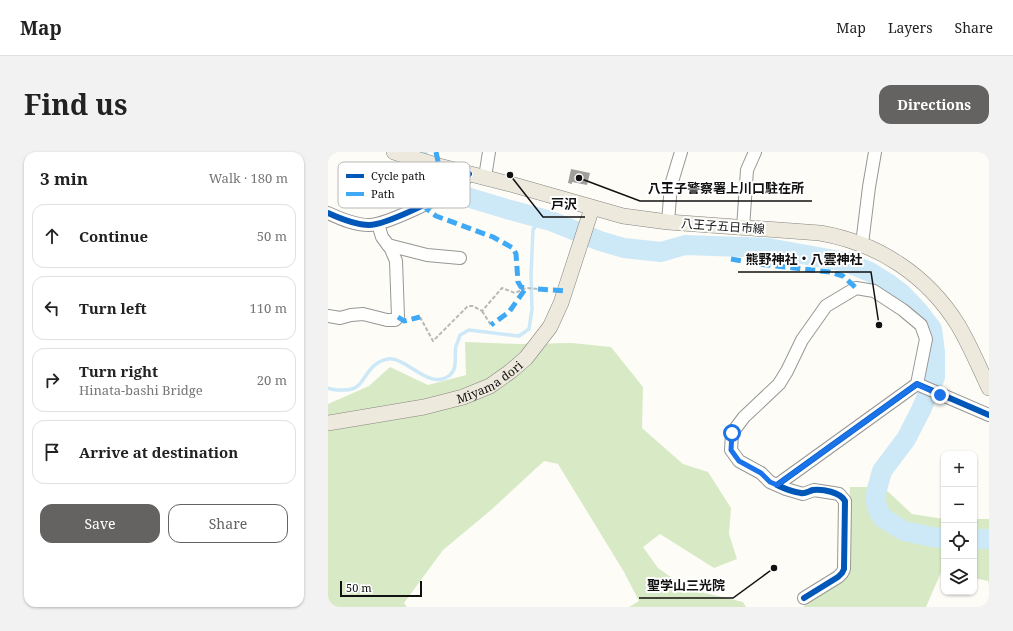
<!DOCTYPE html>
<html lang="en">
<head>
<meta charset="utf-8">
<style>
	:root { --surface:#fff; --page:#f2f2f2; --text:#222; --muted:#767676; --line:#e0e0e0; --accent:#646362 }
	body { margin:0; font-family:"Noto Serif","Noto Sans JP",serif; background:var(--page); color:var(--text) }
	.controls { position:absolute; right:12px; bottom:12px; display:grid; overflow:hidden; border-radius:8px; box-shadow:0 1px 3px #0004 }
	.controls button { width:36px; height:36px; display:grid; place-items:center; padding:0; border:0; border-bottom:1px solid var(--line); background:var(--surface); color:var(--text); font:20px sans-serif }
	.scale { position:absolute; left:12px; bottom:10px; width:82px; box-sizing:border-box; padding-left:4px; border:2px solid #111; border-top:0; font-size:11px; line-height:14px; white-space:nowrap; color:#111; -webkit-text-stroke:3px #fff; paint-order:stroke }
	.stop { position:absolute; width:12px; height:12px; margin:-9px; border:3px solid #1a73e8; border-radius:50%; background:#fff }
	.stop.end { background:#1a73e8; border-color:#fff; box-shadow:0 1px 4px #0008 }
	.list { margin:0; padding:0; list-style:none }
	h2 { display:flex; justify-content:space-between; align-items:center; height:52px; margin:0; padding:0 16px; font-size:17px }
	h2 small { font-size:13px; font-weight:400; color:var(--muted) }
	.list li { display:grid; grid-template-columns:26px 1fr auto; gap:12px; align-items:center; box-sizing:border-box; height:64px; margin:0 8px 8px; padding:0 8px; border:1px solid var(--line); border-radius:12px }
	.list b { display:block; font-size:15px; white-space:nowrap }
	.list p { margin:0; font-size:13px; white-space:nowrap; color:var(--muted) }
	.list em { font-size:13px; font-style:normal; color:var(--muted) }
	.actions { display:flex; gap:8px; padding:12px 16px }
	.actions a { flex:1; padding:9px 0; border:1px solid var(--accent); border-radius:12px; text-align:center; font-size:14px; color:var(--accent) }
	.actions .main { background:var(--accent); color:#fff }
	.icon { flex:none; width:22px; height:22px; fill:none; stroke:currentColor; stroke-width:2; stroke-linecap:round; stroke-linejoin:round }
	.map { position:relative; flex:none; width:661px; height:455px; overflow:hidden; border-radius:12px }
	header { display:flex; align-items:center; gap:24px; box-sizing:border-box; height:56px; padding:0 20px; background:var(--surface); border-bottom:1px solid var(--line) }
	header strong { font-size:19px }
	nav { display:flex; gap:22px; margin-inline-start:auto; font-size:14px }
	.intro { display:flex; align-items:center; justify-content:space-between; box-sizing:border-box; height:96px; padding:0 24px }
	h1 { margin:0; font-size:28px }
	.button { padding:10px 18px; border-radius:12px; background:var(--accent); color:#fff; font-size:14px; font-weight:700 }
	main { display:flex; gap:24px; padding:0 24px }
	aside { flex:1; background:var(--surface); border-radius:12px; box-shadow:0 1px 3px #0004 }
	.map>svg:first-child { display:block }
</style>
</head>
<body>
<header>
<strong>Map</strong>
<nav><a>Map</a><a>Layers</a><a>Share</a></nav>
</header>
<div class="intro"><h1>Find us</h1><a class="button">Directions</a></div>
<main>
<aside>
<h2>3 min<small>Walk · 180 m</small></h2>
<ul class="list">
<li><svg class="icon" aria-label="ahead" viewBox="0 0 24 24"><path d="M12 20V5M6 11l6-6 6 6"/></svg><div><b>Continue</b></div><em>50 m</em></li>
<li><svg class="icon" aria-label="left" viewBox="0 0 24 24"><path d="M17 20v-9H6M10 6l-5 5 5 5"/></svg><div><b>Turn left</b></div><em>110 m</em></li>
<li><svg class="icon" aria-label="right" viewBox="0 0 24 24"><path d="M7 20v-9h11M14 6l5 5-5 5"/></svg><div><b>Turn right</b><p>Hinata-bashi Bridge</p></div><em>20 m</em></li>
<li><svg class="icon" aria-label="arrive" viewBox="0 0 24 24"><path d="M6 21V4h12l-3 4 3 4H6"/></svg><div><b>Arrive at destination</b></div></li>
</ul>
<div class="actions"><a class="main">Save</a><a>Share</a></div>
</aside>
<div class="map">
<svg width="661" height="455" viewBox="0 0 661 455">
	<rect width="100%" height="100%" fill="#fdfcf7"/>
	<g fill="#d8eac5">
		<polygon points="137,190 191,192 244,191 283,195 315,235 314,276 355,312 380,320 403,356 401,382 409,407 386,416 332,382 315,395 330,416 360,437 415,450 418,455 301,455 311,449 296,420 230,312 216,309 163,358 115,398 76,451 79,455 0,455 0,252 41,234 62,215 100,233 138,223"/>
		<polygon points="522,335 555,335 584,362 616,367 616,418 614,418 598,455 475,455 518,421"/>
		<polygon points="646,367 661,367 661,433 660,429 646,426"/>
	</g>
	<g fill="none" stroke-linecap="round" stroke-linejoin="round">
		<path stroke="#cde8f7" stroke-width="3.5" d="M 0,236 C 4,238 10,238 15,238 C 17,238 21,238 24,237 C 38,233 38,211 60,207 C 78,204 102,240 122,223 C 130,216 126,204 128,194 C 129,191 131,187 132,183 L 141,178 L 191,184 L 201,177 L 204,157 L 203,123 L 205,78 L 212,66"/>
		<g stroke="#cde8f7" stroke-width="20">
			<polyline points="89,0 94,18 101,29 142,46 182,58 223,69 272,89 296,96 333,100 357,93 440,96 518,110 542,120 561,132 573,141 591,160 604,177 607,200 607,225 593,258 578,287 554,319 548,341 548,351 551,360 555,366 576,379 604,385 616,386"/>
			<polyline points="646,387 661,387"/>
		</g>
	</g>
	<polygon fill="#a19f9c" points="243,17 262,21 259,33 244,30 244,32 240,31"/>
	<g fill="none" stroke-linecap="round" stroke-linejoin="round">
		<defs>
			<g id="minor">
				<polyline points="157,25 161,0"/>
				<path d="M 0,61 C 13,67 27,73 41,73 C 58,73 117,44 131,33 C 135,30 138,26 141,22"/>
				<polyline points="340,70 343,33 353,0"/>
				<polyline points="415,76 419,18 427,0"/>
				<polyline points="534,92 541,35 547,0"/>
				<polyline points="60,93 99,103 132,106"/>
				<polyline points="0,164 12,166 23,163 35,162 59,168 67,168 70,165 68,109 63,97 54,85 50,72"/>
				<polyline points="589,232 661,263"/>
				<polyline points="449,333 589,232 598,187 593,173 575,158 546,139 528,136 498,154 474,188 459,219 451,232 416,265 404,281 403,298 411,309 433,321 442,330 458,337 475,342 486,338 505,341 511,342 517,349 516,417 514,421 510,425 476,446"/>
			</g>
			<g id="major">
				<path d="M 66,0 L 111,14 L 186,33 L 295,64 L 340,70 L 492,81 C 550,91 599,123 630,173 C 642,193 651,215 661,236"/>
				<path id="s1" d="M 0,271 L 96,255 L 135,245 L 162,234 L 183,219 L 198,206 L 222,175 L 233,151 L 264,56"/>
			</g>
		</defs>
		<use href="#minor" stroke="#979795" stroke-width="14"/>
		<use href="#major" stroke="#858482" stroke-width="16"/>
		<g stroke="#b9b9b8" stroke-width="2" stroke-dasharray="4 2" stroke-linecap="butt">
			<polyline points="154,159 163,173"/>
			<polyline points="92,165 105,189 140,154 145,154 154,159 174,136 187,141 198,136 210,137"/>
		</g>
		<use href="#minor" stroke="#fffffe" stroke-width="12"/>
		<use href="#major" stroke="#ede9dc" stroke-width="15"/>
		<g stroke="#3fa9f5" stroke-width="5" stroke-dasharray="10 5" stroke-linecap="butt">
			<polyline points="108,0 111,14"/>
			<polyline points="94,53 108,64 165,85 185,96 188,102 190,130 193,135 198,136 181,160 163,173"/>
			<polyline points="403,107 430,112 502,120 515,124 528,136"/>
			<polyline points="210,137 237,139"/>
			<polyline points="70,165 76,169 92,165"/>
		</g>
		<defs>
			<g id="cycleway">
				<path d="M 0,61 C 13,67 27,73 41,73 C 58,73 117,44 131,33 C 135,30 138,26 141,22"/>
				<path d="M 476,446 L 510,425 L 514,421 L 516,417 L 517,349 C 512,340 495,337 485,338 C 481,339 477,342 473,341 C 464,340 457,337 449,333 L 589,232 L 661,263"/>
			</g>
		</defs>
		<use href="#cycleway" stroke="#fff" stroke-width="8"/>
		<use href="#cycleway" stroke="#0057b8" stroke-width="6"/>
	</g>
	<g fill="none" stroke-linecap="round" stroke-linejoin="round">
		<polyline stroke="#1a73e8" stroke-width="5" points="404,281 403,298 411,309 433,321 442,330 449,333 589,232 612,243"/>
	</g>
	<g text-anchor="middle" dominant-baseline="central" stroke-width="4" stroke-linejoin="round" paint-order="stroke">
		<g font-size="12" fill="#111" stroke="#fff">
			<text transform="translate(395 74) rotate(4)">八王子五日市線</text>
			<text stroke="none"><textPath href="#s1" startOffset="168">Miyama dori</textPath></text>
		</g>
	</g>
	<rect x="10" y="10" width="132" height="46" rx="6" fill="#fff" stroke="#b8b8b8" stroke-width="1"/>
	<rect x="18" y="22" width="18" height="4" fill="#0057b8"/>
	<rect x="18" y="40" width="18" height="4" fill="#3fa9f5"/>
	<g font-size="11" fill="#111">
		<text x="43" y="28">Cycle path</text>
		<text x="43" y="46">Path</text>
	</g>
	<path fill="none" stroke="#111" stroke-width="1.5" d="M251 26L312 49H484M182 23L215 65H257M551 173L543 120H410M446 416L405 446H311"/>
	<g fill="#111" stroke="#fff" stroke-width="1.5">
		<circle cx="251" cy="26" r="4"/>
		<circle cx="182" cy="23" r="4"/>
		<circle cx="551" cy="173" r="4"/>
		<circle cx="446" cy="416" r="4"/>
	</g>
	<g font-size="13" text-anchor="middle" font-weight="bold" fill="#111" stroke="#fff" stroke-width="4" stroke-linejoin="round" paint-order="stroke">
		<text x="398" y="41">八王子警察署上川口駐在所</text>
		<text x="236" y="57">戸沢</text>
		<text x="476" y="112">熊野神社・八雲神社</text>
		<text x="358" y="438">聖学山三光院</text>
	</g>
</svg>
<div class="controls">
<button>+</button>
<button>−</button>
<button><svg class="icon" aria-label="locate" viewBox="0 0 24 24"><circle cx="12" cy="12" r="6"/><path d="M12 2v4M12 18v4M2 12h4M18 12h4"/></svg></button>
<button><svg class="icon" aria-label="layers" viewBox="0 0 24 24"><path d="M12 4l9 5-9 5-9-5zM3 14l9 5 9-5"/></svg></button>
</div>
<div class="scale">50 m</div>
<div class="stop" style="left:404px;top:281px"></div>
<div class="stop end" style="left:612px;top:243px"></div>
</div>
</main>
</body>
</html>
